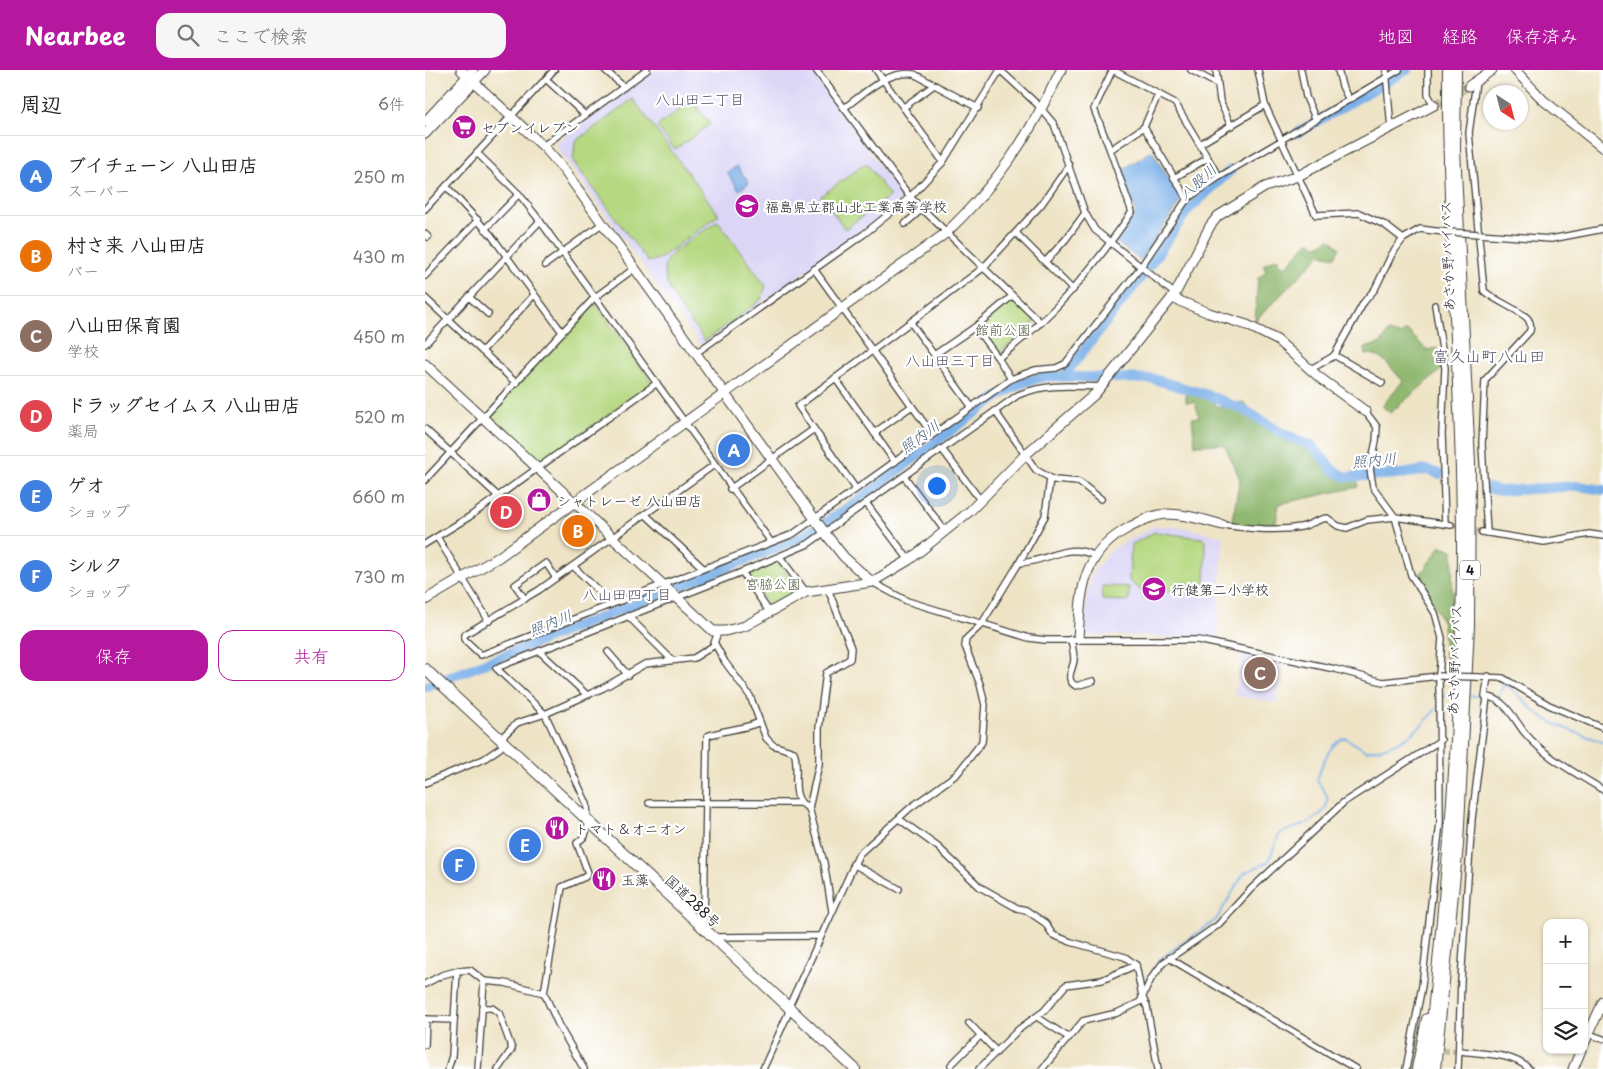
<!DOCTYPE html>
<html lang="ja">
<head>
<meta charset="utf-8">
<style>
	:root { --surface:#fff; --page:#f6f6f6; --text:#222; --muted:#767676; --line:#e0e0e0; --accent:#b5179e }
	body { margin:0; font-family:"Playpen Sans","Klee One",sans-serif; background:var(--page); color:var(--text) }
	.controls { position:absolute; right:15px; bottom:15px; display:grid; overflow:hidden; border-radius:10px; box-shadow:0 1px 4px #0004 }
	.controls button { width:45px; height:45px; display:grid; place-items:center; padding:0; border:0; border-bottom:1px solid var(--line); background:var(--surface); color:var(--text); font:25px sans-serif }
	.compass { position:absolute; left:1058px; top:15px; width:45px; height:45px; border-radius:50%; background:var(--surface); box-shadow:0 1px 4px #0004; rotate:144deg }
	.you { position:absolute; left:511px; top:415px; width:18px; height:18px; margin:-12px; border:4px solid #fff; border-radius:50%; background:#1a73e8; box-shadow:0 0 0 8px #1a73e833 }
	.badge { display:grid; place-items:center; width:32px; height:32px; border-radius:50%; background:var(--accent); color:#fff; font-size:16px; font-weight:700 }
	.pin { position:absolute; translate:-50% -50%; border:2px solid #fff; box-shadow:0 1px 5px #0006 }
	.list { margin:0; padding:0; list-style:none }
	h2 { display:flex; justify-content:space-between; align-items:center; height:65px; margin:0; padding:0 20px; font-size:21px }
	h2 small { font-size:16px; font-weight:400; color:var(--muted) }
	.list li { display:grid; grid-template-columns:32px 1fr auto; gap:15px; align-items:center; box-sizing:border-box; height:80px; padding:0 20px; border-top:1px solid var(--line) }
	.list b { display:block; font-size:19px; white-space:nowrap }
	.list p { margin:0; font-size:16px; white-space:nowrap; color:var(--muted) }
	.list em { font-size:16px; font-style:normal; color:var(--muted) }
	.actions { display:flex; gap:10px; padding:15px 20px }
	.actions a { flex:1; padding:11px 0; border:1px solid var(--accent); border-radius:15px; text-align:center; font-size:18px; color:var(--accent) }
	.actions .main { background:var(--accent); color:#fff }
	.icon { flex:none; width:28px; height:28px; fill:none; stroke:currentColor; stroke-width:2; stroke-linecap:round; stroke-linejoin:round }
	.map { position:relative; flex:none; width:1178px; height:999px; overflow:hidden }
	header { display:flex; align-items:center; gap:30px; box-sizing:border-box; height:70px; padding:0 25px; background:var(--accent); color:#fff }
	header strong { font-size:24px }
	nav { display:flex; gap:28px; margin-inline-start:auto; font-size:18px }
	.search { width:350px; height:45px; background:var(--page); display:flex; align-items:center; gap:12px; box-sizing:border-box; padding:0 18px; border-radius:15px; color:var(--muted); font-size:19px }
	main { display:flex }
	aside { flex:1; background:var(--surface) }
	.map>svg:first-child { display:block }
</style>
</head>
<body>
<header>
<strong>Nearbee</strong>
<div class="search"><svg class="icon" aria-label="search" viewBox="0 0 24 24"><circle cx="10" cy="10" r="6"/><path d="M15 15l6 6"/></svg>ここで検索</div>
<nav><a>地図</a><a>経路</a><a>保存済み</a></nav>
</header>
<main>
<aside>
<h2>周辺<small>6件</small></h2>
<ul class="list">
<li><span class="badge" style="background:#3f7fe0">A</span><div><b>ブイチェーン 八山田店</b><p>スーパー</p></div><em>250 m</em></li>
<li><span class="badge" style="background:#e8710a">B</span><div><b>村さ来 八山田店</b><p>バー</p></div><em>430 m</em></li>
<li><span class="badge" style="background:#8d6e63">C</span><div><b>八山田保育園</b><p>学校</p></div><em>450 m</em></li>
<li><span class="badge" style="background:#e0444e">D</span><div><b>ドラッグセイムス 八山田店</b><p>薬局</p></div><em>520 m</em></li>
<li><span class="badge" style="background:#3f7fe0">E</span><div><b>ゲオ</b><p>ショップ</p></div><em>660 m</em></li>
<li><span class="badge" style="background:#3f7fe0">F</span><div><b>シルク</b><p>ショップ</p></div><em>730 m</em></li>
</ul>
<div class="actions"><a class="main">保存</a><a>共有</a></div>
</aside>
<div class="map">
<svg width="1178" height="999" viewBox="0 0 1178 999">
	<rect width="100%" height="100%" fill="#fff"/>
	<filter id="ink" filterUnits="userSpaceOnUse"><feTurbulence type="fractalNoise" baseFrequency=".02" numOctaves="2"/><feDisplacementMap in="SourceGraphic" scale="10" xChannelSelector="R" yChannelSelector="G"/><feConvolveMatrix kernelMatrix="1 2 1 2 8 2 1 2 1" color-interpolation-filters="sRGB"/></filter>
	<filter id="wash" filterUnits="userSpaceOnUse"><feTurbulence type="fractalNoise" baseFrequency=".0096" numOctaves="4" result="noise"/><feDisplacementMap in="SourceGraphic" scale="20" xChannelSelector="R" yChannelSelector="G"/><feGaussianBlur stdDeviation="1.12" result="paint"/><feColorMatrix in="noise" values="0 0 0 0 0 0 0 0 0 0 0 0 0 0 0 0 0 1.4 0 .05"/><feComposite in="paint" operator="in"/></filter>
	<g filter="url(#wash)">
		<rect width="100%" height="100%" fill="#eee3c5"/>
		<g fill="#dcd6f6">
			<polygon points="229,0 386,0 478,128 459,145 278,275 274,273 133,79 133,71"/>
			<polygon points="729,456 755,457 798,467 793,569 690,565 658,566 661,528 668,502 686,480"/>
			<polygon points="819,582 856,591 855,615 851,633 809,625"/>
		</g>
		<g fill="#b5d881" stroke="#687a4e">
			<polygon points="208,29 294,145 236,188 223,192 148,91 150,72"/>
			<polygon points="267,31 285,54 250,80 232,56"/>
			<polygon points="441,93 465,126 420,159 396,126"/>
			<path d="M 293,151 L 341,216 L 336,230 L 280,271 C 268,254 231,213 241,191 C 245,182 283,158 293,151 Z"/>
			<polygon points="589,230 609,251 608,255 575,282 571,282 555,259 555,256"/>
			<polygon points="170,233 227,313 114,394 61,347"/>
			<polygon points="730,462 777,468 781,471 780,517 776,522 717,521 704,511 706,475"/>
			<polygon points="352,491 375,522 347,539 322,506 322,503"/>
			<polygon points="677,516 704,517 704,531 677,530"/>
		</g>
		<g fill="#90b86f" stroke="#566a46">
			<polygon points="905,169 915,178 910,187 896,184 830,251 833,208 841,202 838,195 852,188 859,198 884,171 893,176"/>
			<polygon points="982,260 1002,280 1012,278 1016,300 965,343 957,336 978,311 960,291 947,284 941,285 940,278 956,273 963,262 975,265"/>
			<polygon points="761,323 782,326 793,337 818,332 832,348 858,366 860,371 887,378 913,402 932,406 933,417 854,434 850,457 806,455 815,409 799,374 770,375 767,348 774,347 770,332 761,332"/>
			<polygon points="1016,476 1028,480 1026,588 1020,588 1018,553 994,506"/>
		</g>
		<g fill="#7cb0e9" stroke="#4c6682">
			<polygon points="727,81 756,130 715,190 691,172 711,142 697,100"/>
			<polygon points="312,96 324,113 314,120 302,103"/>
		</g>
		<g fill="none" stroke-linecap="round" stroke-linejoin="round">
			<g stroke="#7cb0e9" stroke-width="2">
				<polyline points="1045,626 1057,626"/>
				<path d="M 1070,626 L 1073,627 L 1079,614 C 1093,622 1100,633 1112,643 C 1130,657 1157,664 1178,672"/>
				<polyline points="1016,628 1018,626 1030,626"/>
				<path d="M 721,912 L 735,889 L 791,850 L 819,803 L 843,792 L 855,763 C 870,758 906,748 902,727 C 901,722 895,715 892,711 C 896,697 905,670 921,668 L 941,681 C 971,678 995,662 1012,637"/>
			</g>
			<g stroke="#7cb0e9" stroke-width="10">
				<polyline points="872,63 982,0"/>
				<polyline points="638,307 721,201 762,141 806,100"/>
				<polyline points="1062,418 1076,421 1153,416 1178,420"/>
				<path d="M 0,617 L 371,470 C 426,440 476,397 527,360 C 556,339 587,311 623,306 L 728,309 L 783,325 L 821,341 L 860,365 L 887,376 L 908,400 L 921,407 L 976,404 L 1002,400 L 1014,404"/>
			</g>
		</g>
	</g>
	<g filter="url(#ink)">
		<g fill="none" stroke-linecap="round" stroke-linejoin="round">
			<g stroke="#c4bba3" stroke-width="5.5" stroke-dasharray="5.5 3" stroke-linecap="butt">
				<polyline points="1026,455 1057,462"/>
				<polyline points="1010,981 1035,981"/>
			</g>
			<polyline stroke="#c4bba3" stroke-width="9" stroke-dasharray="9 4.5" stroke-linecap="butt" points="1009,35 1044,16"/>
			<defs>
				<g id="street">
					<polyline points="180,0 199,17"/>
					<polyline points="391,0 485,127 616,253"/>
					<polyline points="451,0 518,92"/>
					<polyline points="575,0 613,35 629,54 660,143 670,160 750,224"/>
					<polyline points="688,0 750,33 794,107"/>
					<polyline points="766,0 792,14"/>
					<polyline points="791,0 795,31 806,56"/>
					<polyline points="833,0 840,35 891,145 934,143 960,155 978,169"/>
					<polyline points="876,0 881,27 891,50"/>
					<polyline points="913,0 917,16 924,30"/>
					<polyline points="961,0 966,59"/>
					<polyline points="1003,0 1003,25 1009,35"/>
					<polyline points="121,9 160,45"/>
					<path d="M 1051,12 L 1044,63 L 1059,221 C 1070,231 1097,241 1103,249 C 1106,253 1106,256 1105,261 L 1060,310 L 1057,374 L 1062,463"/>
					<polyline points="479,37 509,15"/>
					<path d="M 419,38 C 440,23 462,0 489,4 L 553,38"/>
					<polyline points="719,57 762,129"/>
					<polyline points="856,70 974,0"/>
					<polyline points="775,74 840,35"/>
					<polyline points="118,76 222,0"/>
					<polyline points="685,80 669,39 687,1"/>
					<polyline points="52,83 94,124 115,151 346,472"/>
					<polyline points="749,108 783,88"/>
					<polyline points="21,116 66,165 137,262"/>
					<polyline points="0,139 129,0"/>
					<polyline points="480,154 497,139"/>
					<polyline points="60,159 94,124"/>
					<polyline points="0,164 3,167"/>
					<polyline points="592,164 648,220"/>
					<polyline points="1054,164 1126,169 1178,159"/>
					<polyline points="620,192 641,169 660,143"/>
					<polyline points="120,195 178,153"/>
					<polyline points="389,199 507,364"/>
					<polyline points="0,206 53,150"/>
					<polyline points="44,227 63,244"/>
					<polyline points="0,228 91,313"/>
					<polyline points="1010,235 1020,298 1017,364 1020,454"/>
					<polyline points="486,253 546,336"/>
					<polyline points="550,257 573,288"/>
					<polyline points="0,274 115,151"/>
					<polyline points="57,281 109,225"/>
					<polyline points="271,283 439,164 485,127 518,92 575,0"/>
					<polyline points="509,285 550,257 587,226"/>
					<polyline points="909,285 957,313"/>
					<polyline points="886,299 909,286 939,232 950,219 967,184 978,169 995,159 1010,161"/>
					<polyline points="410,308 470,392"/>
					<polyline points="586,309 610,300 631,298 640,294 715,198 762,129 794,107 852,73"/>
					<polyline points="570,341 611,400 629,410 654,412 676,429"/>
					<polyline points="940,341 952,357 951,371 945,399 948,417 970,447 986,505 1010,543 1017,568 1014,606 1015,752 997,916 981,999"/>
					<polyline points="0,359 73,426"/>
					<polyline points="389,359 431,419"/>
					<polyline points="449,363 487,336"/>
					<polyline points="517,379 556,431"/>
					<path d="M 289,395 L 114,520 L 39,565 L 39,569 L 56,585 L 368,464 L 586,309 L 573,288 C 628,248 669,197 707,142 L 685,80 L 719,57 L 733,25"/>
					<polyline points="479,406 520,461"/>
					<polyline points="0,410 169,228 210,198"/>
					<polyline points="305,419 389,359 373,336 558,198 616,135 644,95"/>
					<polyline points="441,433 484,490"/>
					<polyline points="220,444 278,498"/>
					<path d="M 798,455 C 824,458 850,462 876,457 C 885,455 893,449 902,448 L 913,456 L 922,458 L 942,450 L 970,447 L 1026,455"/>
					<polyline points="1057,462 1119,472 1164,464 1178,466"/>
					<polyline points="12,467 64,551"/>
					<polyline points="0,474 44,447 232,313"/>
					<polyline points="355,487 381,522"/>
					<polyline points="594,493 620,446 625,409"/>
					<polyline points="148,496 187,534"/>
					<polyline points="317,502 345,543"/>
					<polyline points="447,512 482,531 604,568 620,570 773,570 910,599 958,612 1014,606"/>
					<polyline points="403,519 426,578 425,589 401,603 394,658 394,694 384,738 399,793 407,841"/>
					<polyline points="100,529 90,515 121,493 131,508"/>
					<polyline points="203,546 247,590"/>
					<path d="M 646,569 C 647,575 649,583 649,590 C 648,600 639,609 651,616 L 668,611"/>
					<path d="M 290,574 L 300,592 L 325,626 L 341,668 L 348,675 L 369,682 C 376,699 362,729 384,738"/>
					<polyline points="114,581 161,624"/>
					<polyline points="183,582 203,605"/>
					<polyline points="1052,607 1078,608 1124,635 1178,658"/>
					<path d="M 1062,627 C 1080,628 1090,651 1100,663 C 1122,689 1150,702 1178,720"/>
					<polyline points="74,670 92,653 120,644 178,618 220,594 269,588 288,576 293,562"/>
					<polyline points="0,713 59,689 75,678"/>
					<polyline points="224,733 375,733"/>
					<polyline points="474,749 513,777 555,817 592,838 601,840 620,853 628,865 646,872 700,887 711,895 717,926 722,937 733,999"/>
					<path d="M 163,751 L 162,734 L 120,644 L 71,598 L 317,502 L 383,474 L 593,325 C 621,313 647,316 676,317"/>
					<polyline points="428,794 474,819"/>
					<path d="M 279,858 L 282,666 C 301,659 317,660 335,652"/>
					<polyline points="288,867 396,866"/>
					<polyline points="744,888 931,999"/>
					<polyline points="0,914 17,905 32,901"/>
					<polyline points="57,938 67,938 74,943 87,979 73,999"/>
					<polyline points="612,947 643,967"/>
					<polyline points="0,949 29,950"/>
					<polyline points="544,953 572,982"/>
					<polyline points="1164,964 1178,969"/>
					<polyline points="0,975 1,949"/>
					<path d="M 1035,981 C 1057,984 1088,983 1104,999"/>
					<polyline points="526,995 556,965"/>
					<polyline points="23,999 27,986 32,901 45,900 59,911 80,913 119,923"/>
					<polyline points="53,999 59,911"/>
					<polyline points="159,999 134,956 119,923 137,817 160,807 163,803 152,773 160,766 162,758"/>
					<path d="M 338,999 L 363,944 L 364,936 L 434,784 L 485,738 L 532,704 L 557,672 L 560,635 L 555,614 L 540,576 L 541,569 L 556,555 L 594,493 C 624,492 641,471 670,486"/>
					<polyline points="554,999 594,959 619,941 641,915 677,910 711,895"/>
					<polyline points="617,999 658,951 692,943 715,932 726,909 738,893 793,855 826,819 919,732 1016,670"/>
					<polyline points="1033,999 1036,910 1047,749 1062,627 1060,626 1063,606"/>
				</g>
				<g id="secondary">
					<polyline points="36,0 120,78 139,100 400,463 419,487 447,512"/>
					<polyline points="1090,0 1118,30 1178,78"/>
					<polyline points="1044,16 1067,0"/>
					<polyline points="0,52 48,0"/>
					<polyline points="0,64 60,0"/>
					<polyline points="747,228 784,243 822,255 852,270 895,308 940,341"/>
					<polyline points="0,294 288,561 300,561 320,556 381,522 447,512 484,490 545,441 600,385 670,324 750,224 785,156 793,146 840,117 873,106 1009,35"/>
					<path d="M 0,530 L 74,487 L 521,163 C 574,112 604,66 636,0"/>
					<path d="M 653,569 C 656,520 656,483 705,457 C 717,451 727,445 741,444 C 760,444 779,450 798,455"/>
					<polyline points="1159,974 1178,932"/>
					<polyline points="1148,999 1156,980"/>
				</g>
				<g id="highway">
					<polyline points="0,599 430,999"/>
					<polyline points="992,999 1002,949"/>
					<path d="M 1002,999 C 1020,831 1036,662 1037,493 C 1038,328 1022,164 1023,0"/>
					<polyline points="1010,999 1033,775 1044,556 1045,393 1030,79 1031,0"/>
				</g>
			</defs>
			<use href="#street" stroke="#3c3a35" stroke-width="8"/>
			<use href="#secondary" stroke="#3c3a35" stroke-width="11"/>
			<use href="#highway" stroke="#3c3a35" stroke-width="12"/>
			<use href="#street" stroke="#fff" stroke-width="5.5"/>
			<use href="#secondary" stroke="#fff" stroke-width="9"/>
			<use href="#highway" stroke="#fff" stroke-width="10"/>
			<defs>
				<g id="street-bridge">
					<polyline points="1010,161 1054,164"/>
					<polyline points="1014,606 1052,607"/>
				</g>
			</defs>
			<use href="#street-bridge" stroke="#3c3a35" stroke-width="8" stroke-linecap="butt"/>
			<use href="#street-bridge" stroke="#fff" stroke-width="5.5"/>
		</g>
	</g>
	<defs>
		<symbol id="supermarket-disc" viewBox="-11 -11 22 22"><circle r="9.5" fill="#b5179e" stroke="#fff"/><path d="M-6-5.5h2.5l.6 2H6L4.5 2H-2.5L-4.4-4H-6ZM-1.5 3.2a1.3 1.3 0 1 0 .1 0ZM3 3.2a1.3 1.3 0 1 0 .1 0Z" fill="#fff"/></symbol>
		<symbol id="school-disc" viewBox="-11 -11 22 22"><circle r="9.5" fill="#b5179e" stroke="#fff"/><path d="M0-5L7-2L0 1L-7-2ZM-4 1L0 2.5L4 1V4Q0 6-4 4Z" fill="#fff"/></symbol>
		<symbol id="shop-disc" viewBox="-11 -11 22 22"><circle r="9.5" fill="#b5179e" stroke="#fff"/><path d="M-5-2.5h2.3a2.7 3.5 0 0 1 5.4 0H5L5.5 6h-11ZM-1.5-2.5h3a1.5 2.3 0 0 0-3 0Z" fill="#fff"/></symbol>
		<symbol id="restaurant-disc" viewBox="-11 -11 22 22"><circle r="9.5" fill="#b5179e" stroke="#fff"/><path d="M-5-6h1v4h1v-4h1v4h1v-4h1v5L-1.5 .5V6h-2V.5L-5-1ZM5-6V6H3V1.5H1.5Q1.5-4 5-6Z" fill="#fff"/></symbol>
	</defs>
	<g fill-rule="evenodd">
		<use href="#supermarket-disc" x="25" y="43" width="28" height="28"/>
		<use href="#school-disc" x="308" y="122" width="28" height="28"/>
		<use href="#shop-disc" x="100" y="416" width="28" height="28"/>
		<use href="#school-disc" x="715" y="505" width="28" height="28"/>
		<use href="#restaurant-disc" x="118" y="744" width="28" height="28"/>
		<use href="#restaurant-disc" x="165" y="795" width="28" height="28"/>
	</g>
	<g text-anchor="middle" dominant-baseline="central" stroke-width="4.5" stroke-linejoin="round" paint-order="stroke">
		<rect fill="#fff" stroke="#606060" stroke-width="1" x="1035" y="490.5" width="20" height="19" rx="4"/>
		<g font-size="12" font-weight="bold" fill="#1c1c1c">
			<text x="1045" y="500">4</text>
		</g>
		<g font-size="14" fill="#1c1c1c" stroke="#fff" text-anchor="start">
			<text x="56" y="57">セブンイレブン</text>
			<text x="340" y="136">福島県立郡山北工業高等学校</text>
			<text x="132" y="430">シャトレーゼ 八山田店</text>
			<text x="746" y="519">行健第二小学校</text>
			<text x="150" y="758">トマト＆オニオン</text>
			<text x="196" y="809">玉藻</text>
		</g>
		<g font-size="14" fill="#1c1c1c" stroke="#fff">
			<text transform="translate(1022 186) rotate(-92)">あさか野バイパス</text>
			<text transform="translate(1029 590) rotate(-88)">あさか野バイパス</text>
			<text transform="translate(268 831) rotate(43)">国道288号</text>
		</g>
		<g font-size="14" fill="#525e3f" stroke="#fff">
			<text x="578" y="259">館前公園</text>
			<text x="348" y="513">宮脇公園</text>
		</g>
		<g font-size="15" fill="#565266" stroke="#fff">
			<text x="275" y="28">八山田二丁目</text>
			<text x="525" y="289">八山田三丁目</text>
			<text x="202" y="523">八山田四丁目</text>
		</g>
		<g font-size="15" font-style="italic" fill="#475f78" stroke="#fff">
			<text transform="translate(772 111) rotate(-43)">八股川</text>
			<text transform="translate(494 366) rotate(-36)">照内川</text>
			<text transform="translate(949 389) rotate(-5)">照内川</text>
			<text transform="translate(125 552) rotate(-22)">照内川</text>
		</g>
		<g font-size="16" fill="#565266" stroke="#fff">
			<text x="1064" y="285">富久山町八山田</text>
		</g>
	</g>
</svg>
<div class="controls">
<button>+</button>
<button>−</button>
<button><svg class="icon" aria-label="layers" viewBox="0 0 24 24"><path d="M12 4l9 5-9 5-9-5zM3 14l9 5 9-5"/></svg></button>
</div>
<svg class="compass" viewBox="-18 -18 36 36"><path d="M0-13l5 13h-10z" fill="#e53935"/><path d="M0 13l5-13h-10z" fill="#767676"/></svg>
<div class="you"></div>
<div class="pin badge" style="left:309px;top:380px;background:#3f7fe0">A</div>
<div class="pin badge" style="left:153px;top:461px;background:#e8710a">B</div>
<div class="pin badge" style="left:835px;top:603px;background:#8d6e63">C</div>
<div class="pin badge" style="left:81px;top:442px;background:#e0444e">D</div>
<div class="pin badge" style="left:100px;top:775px;background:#3f7fe0">E</div>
<div class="pin badge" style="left:34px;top:795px;background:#3f7fe0">F</div>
</div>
</main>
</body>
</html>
